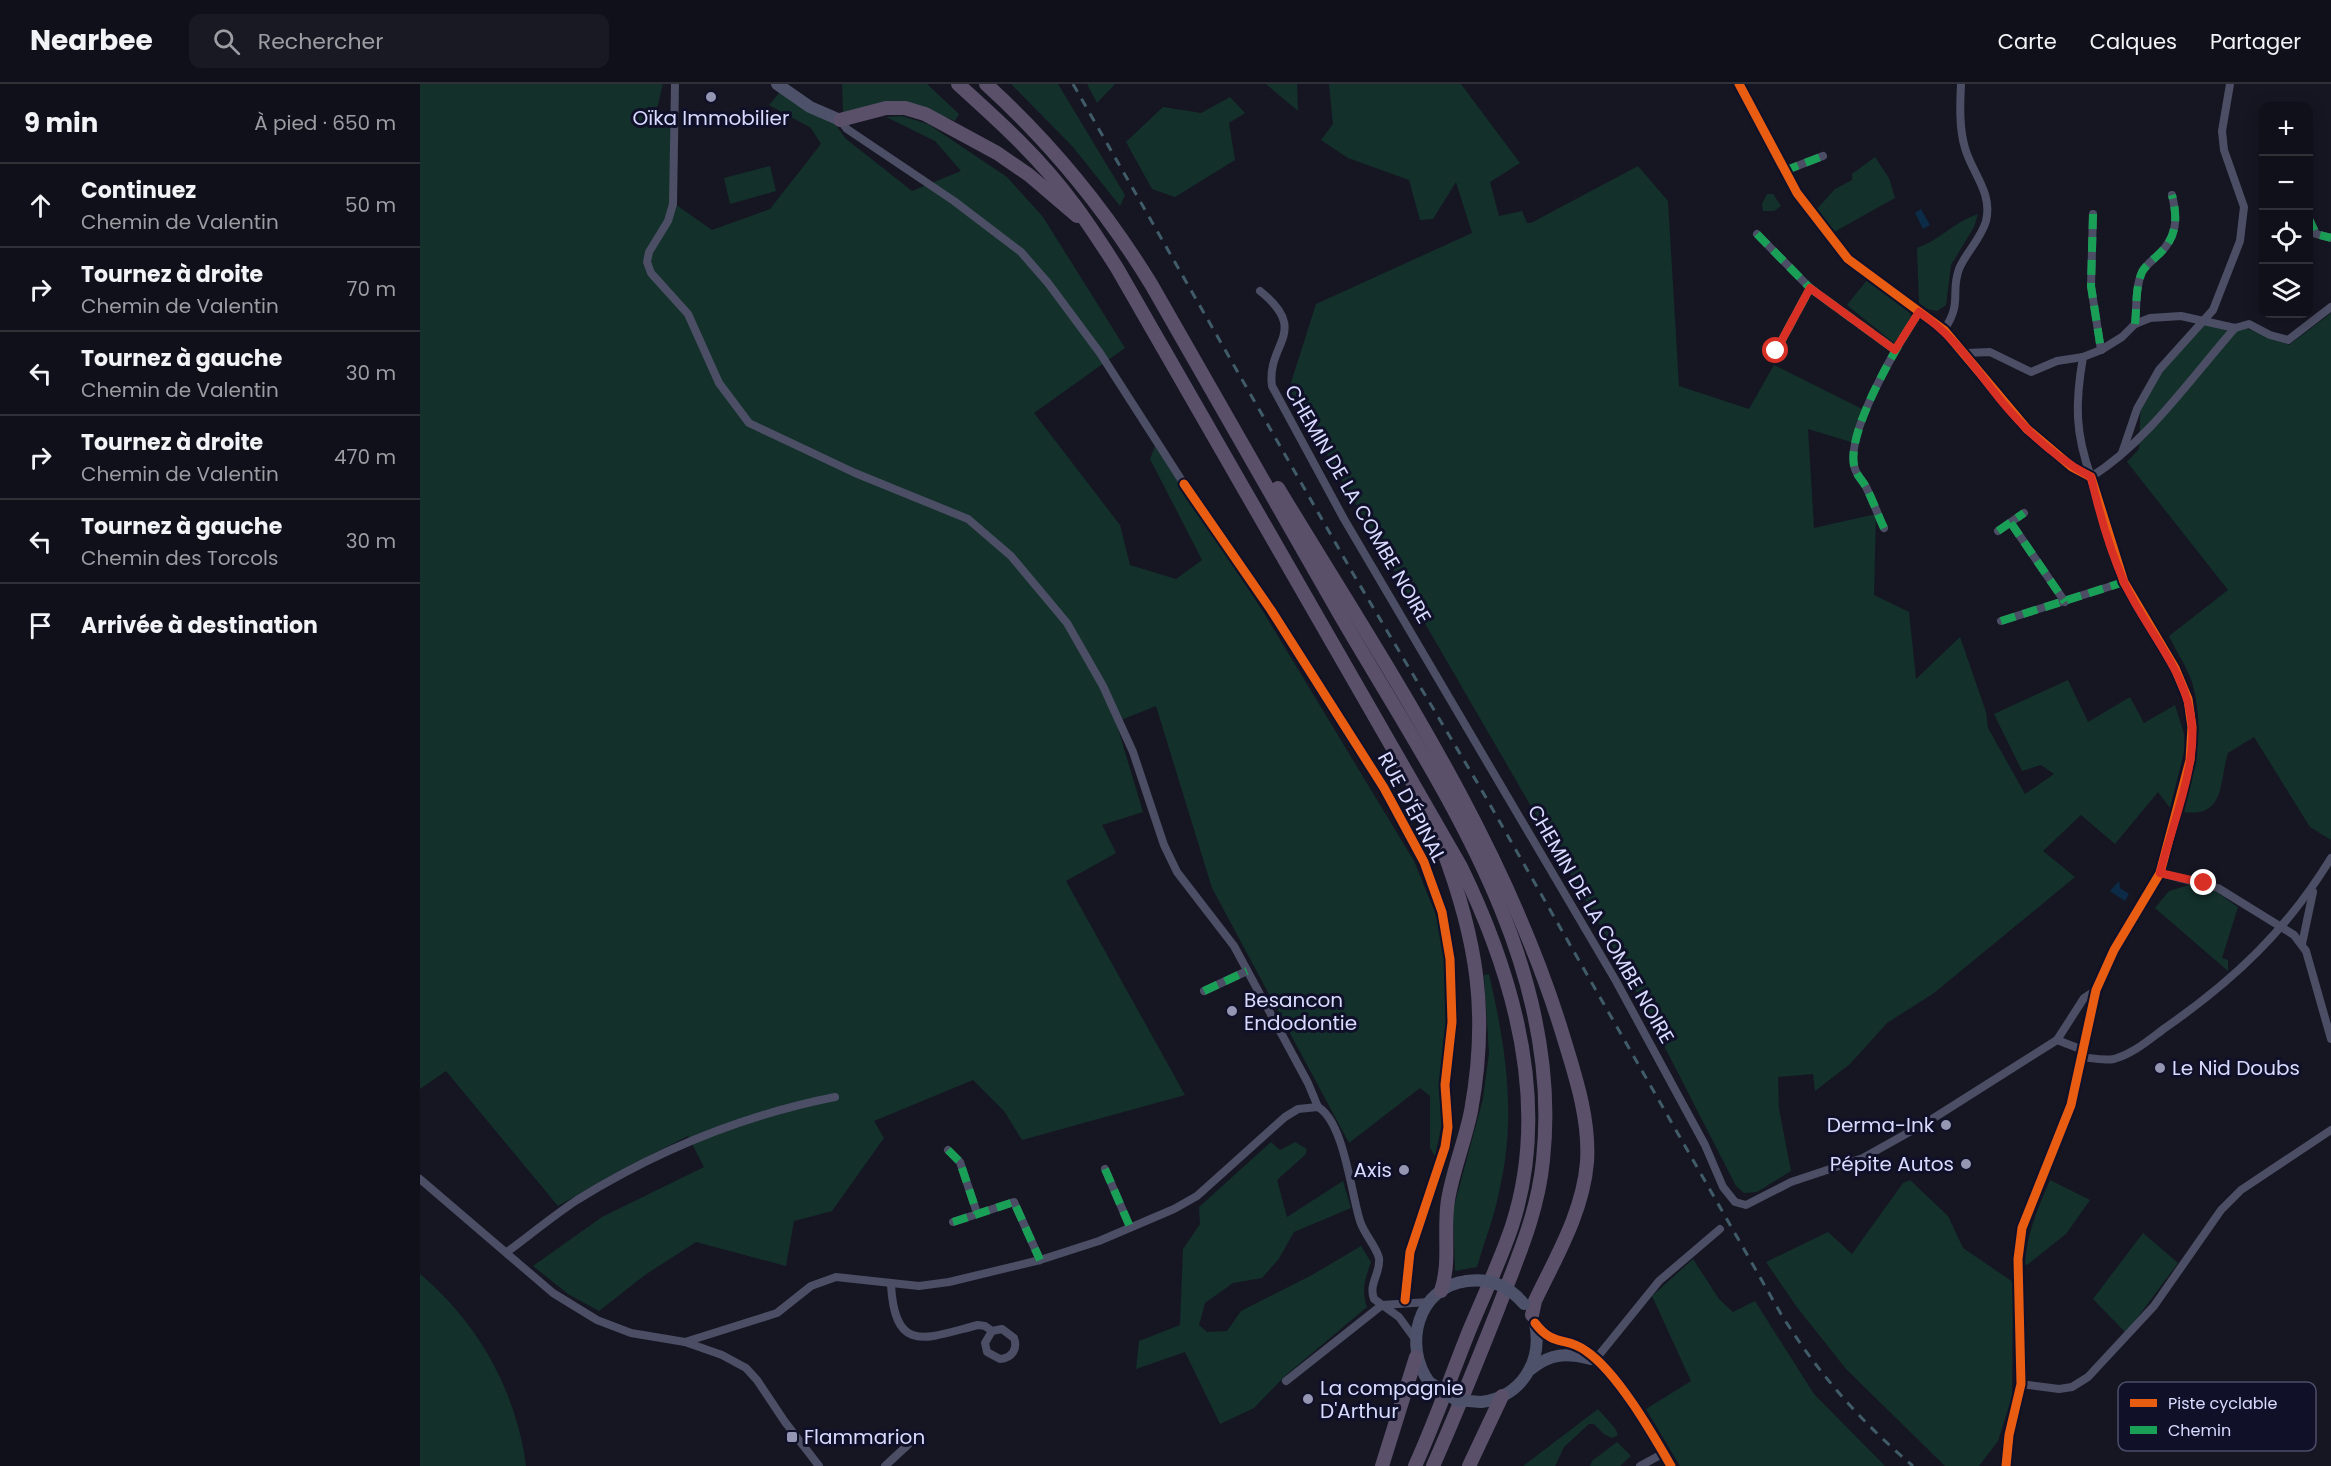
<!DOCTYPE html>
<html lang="fr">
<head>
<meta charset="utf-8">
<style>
	:root { --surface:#10101a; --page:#191923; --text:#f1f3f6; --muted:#9c9da2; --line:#303039 }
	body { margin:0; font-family:Poppins,sans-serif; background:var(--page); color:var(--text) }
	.controls { position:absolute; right:18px; top:18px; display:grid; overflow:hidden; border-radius:12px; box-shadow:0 3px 15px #0003 }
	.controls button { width:54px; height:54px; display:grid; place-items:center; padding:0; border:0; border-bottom:2px solid var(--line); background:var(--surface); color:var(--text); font:30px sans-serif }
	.stop { position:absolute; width:18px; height:18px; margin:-14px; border:4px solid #d93025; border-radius:50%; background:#fff }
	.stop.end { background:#d93025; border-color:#fff; box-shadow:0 2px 6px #0008 }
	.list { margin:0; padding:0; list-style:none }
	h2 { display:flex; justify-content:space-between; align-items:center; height:78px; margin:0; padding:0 24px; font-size:26px }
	h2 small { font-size:20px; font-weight:400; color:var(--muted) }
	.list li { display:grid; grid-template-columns:39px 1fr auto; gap:18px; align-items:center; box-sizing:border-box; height:84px; padding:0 24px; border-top:2px solid var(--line) }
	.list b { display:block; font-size:22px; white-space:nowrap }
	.list p { margin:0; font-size:20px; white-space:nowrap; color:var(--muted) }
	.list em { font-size:20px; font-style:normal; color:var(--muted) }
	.icon { flex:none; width:33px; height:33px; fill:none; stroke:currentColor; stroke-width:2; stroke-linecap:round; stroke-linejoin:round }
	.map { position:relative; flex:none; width:1911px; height:1382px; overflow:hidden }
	header { display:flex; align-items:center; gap:36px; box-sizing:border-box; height:84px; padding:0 30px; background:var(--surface); border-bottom:2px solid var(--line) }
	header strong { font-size:28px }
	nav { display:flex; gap:33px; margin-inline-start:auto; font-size:21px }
	.search { width:420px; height:54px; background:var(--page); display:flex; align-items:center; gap:15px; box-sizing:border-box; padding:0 21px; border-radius:12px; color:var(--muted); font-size:22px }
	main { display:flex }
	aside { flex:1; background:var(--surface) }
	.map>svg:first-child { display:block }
</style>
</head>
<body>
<header>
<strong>Nearbee</strong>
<div class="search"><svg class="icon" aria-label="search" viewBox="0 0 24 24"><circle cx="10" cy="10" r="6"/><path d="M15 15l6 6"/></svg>Rechercher</div>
<nav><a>Carte</a><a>Calques</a><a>Partager</a></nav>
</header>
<main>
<aside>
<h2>9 min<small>À pied · 650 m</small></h2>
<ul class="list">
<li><svg class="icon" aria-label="ahead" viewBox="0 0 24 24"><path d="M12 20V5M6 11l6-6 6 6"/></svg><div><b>Continuez</b><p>Chemin de Valentin</p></div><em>50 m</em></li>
<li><svg class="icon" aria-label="right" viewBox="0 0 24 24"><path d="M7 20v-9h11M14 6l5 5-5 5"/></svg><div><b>Tournez à droite</b><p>Chemin de Valentin</p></div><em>70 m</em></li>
<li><svg class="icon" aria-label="left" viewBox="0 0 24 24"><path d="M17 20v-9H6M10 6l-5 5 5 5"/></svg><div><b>Tournez à gauche</b><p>Chemin de Valentin</p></div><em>30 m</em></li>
<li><svg class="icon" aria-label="right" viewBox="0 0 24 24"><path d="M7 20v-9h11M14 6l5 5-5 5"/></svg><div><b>Tournez à droite</b><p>Chemin de Valentin</p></div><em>470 m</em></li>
<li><svg class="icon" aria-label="left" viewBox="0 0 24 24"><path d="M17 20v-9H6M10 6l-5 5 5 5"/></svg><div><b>Tournez à gauche</b><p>Chemin des Torcols</p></div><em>30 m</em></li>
<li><svg class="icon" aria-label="arrive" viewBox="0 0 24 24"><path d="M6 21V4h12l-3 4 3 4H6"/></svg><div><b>Arrivée à destination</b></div></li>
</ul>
</aside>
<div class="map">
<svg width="1911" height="1382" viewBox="0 0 1911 1382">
	<rect width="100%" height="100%" fill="#161623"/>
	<g fill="#13302b">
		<polygon points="0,0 243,0 235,32 251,32 255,120 292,146 350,125 401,60 391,44 349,21 360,8 413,37 426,55 492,107 541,87 515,57 466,33 482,32 508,40 587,93 623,133 705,264 614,329 700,441 710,481 756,495 782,476 730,375 735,362 844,529 994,777 1021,843 1026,874 1029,952 1021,1010 1021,1044 1015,1072 1010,1064 1010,1012 1000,1004 929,1059 792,804 736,622 696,638 723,728 682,741 696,769 646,797 765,1011 602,1056 584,1027 553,996 454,1037 464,1054 412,1127 374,1137 366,1182 276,1158 225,1191 179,1227 148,1210 113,1182 182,1133 284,1083 268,1052 201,1086 138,1122 26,987 0,1005"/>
		<polygon points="422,0 507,0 539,30 535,37 495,21 474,17 423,29"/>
		<polygon points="591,0 638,0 705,111 700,122 653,63"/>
		<polygon points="667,0 695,0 677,19"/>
		<polygon points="846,0 877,0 878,27"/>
		<polygon points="909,0 1041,0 1100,79 1070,98 1079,132 1102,127 1107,139 1111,139 1218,82 1248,117 1259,302 1329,325 1354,281 1442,325 1431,358 1388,345 1394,444 1456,430 1454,511 1489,528 1496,595 1540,553 1566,628 1568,644 1605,710 1634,690 1621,681 1602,687 1574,630 1648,596 1668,638 1710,613 1724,639 1755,621 1764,650 1765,664 1750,724 1738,708 1695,760 1661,731 1623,767 1655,793 1514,909 1467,939 1430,980 1395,1007 1393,990 1358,993 1359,1025 1371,1087 1337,1108 1324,1109 1316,1102 1199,874 869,305 896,220 1052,149 1036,98 1013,135 1000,136 989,96 928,74 901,56 913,40"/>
		<polygon points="810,13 825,29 809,39 815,76 755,113 732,105 706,58 743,23 781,29"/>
		<polygon points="1455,73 1469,94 1475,114 1414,148 1397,125 1415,105 1432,96 1432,90"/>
		<polygon points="350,82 356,107 310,120 304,94"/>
		<polygon points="1347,110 1353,110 1361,122 1354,127 1343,127 1342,120"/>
		<path d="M 1558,130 L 1554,143 L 1531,181 L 1526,221 L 1517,227 L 1507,225 L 1499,219 L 1497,164 C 1520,156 1534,138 1558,130 Z"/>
		<polygon points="1448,195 1490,229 1491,235 1474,259 1427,221"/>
		<path d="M 1911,229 L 1911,756 L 1890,743 L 1834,653 L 1808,669 C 1799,697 1806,734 1764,728 C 1776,685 1785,643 1772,598 C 1767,583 1756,567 1749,552 L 1808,506 L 1707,378 L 1719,365 L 1721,311 L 1779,238 L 1823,243 L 1869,261 Z"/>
		<polygon points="1769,801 1792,805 1818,823 1802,874 1808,876 1808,887 1735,824 1749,807"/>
		<path d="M 1069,890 C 1086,964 1097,1033 1079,1108 C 1074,1134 1064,1158 1057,1183 L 1035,1187 L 1033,1126 L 1063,1015 L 1069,969 L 1064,891 Z"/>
		<path d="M 851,1058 L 860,1066 L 875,1058 L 887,1065 L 885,1071 L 857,1096 L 867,1133 L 923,1097 L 931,1124 L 874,1148 L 858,1176 L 842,1194 L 813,1199 L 785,1219 L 779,1241 L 787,1248 L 807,1247 L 821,1227 L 892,1191 L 941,1162 L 951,1178 C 945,1195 941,1206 947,1223 L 866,1291 L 834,1324 L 800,1340 L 765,1268 L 716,1285 L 719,1257 L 760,1241 L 763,1165 L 780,1140 L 779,1123 Z"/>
		<polygon points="1490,1096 1528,1132 1543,1164 1593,1198 1592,1313 1578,1357 1559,1382 1525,1382 1426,1285 1376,1222 1346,1178 1408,1148 1432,1170 1483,1099"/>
		<path d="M 1630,1096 L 1670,1116 L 1646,1150 L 1607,1181 L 1605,1180 C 1607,1149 1618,1124 1630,1096 Z"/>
		<polygon points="1723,1149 1758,1179 1706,1249 1673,1215"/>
		<polygon points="1273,1175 1299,1215 1313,1228 1335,1217 1394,1310 1465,1382 1260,1382 1226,1325 1271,1297 1232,1212"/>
		<path d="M 0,1190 C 58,1239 96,1306 106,1382 L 0,1382 Z"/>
		<polygon points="1178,1325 1195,1344 1198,1351 1192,1354 1184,1350 1174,1340 1169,1340 1144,1363 1135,1382 1103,1382"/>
		<polygon points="1197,1358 1211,1372 1200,1382 1170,1382 1172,1377"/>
	</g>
	<g fill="#0b2b46">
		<polygon points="1501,125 1510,141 1503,145 1495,129"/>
		<polygon points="1699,797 1700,804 1709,810 1705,817 1690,807"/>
	</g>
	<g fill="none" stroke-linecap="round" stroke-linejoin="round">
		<g stroke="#4b4e64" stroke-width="8">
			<polyline points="255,0 253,120 248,137 229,168 227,178 231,189 268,230 299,299 329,339 435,389 548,435 591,472 647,539 683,602 713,668 744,761 757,788 814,862 888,999 898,1023"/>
			<polyline points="1319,0 1377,109 1428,175 1524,246 1607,345 1652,383 1671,393 1704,498 1755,584 1768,615 1772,643 1770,676 1740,789 1694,866 1676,906 1651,1021 1602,1144 1598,1175 1601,1300 1589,1351 1586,1382"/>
			<polyline points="420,36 427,45 534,117 601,168 628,199 680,269 764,400"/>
			<polyline points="1364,87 1403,72"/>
			<polyline points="1673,130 1671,202 1681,266"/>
			<polyline points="1888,133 1896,150 1911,154"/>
			<polyline points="1337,150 1390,204 1475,266"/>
			<path d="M 840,207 C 891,248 846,259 852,302 L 924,435 L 1196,897 L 1285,1061 L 1303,1103 L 1315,1118 L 1326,1121 L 1371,1098 L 1443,1074 L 1509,1037 L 1637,956 L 1664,914 L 1676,906"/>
			<path d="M 1715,240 C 1717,223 1715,204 1722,188 C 1725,182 1733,176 1738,171 C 1757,154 1758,135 1752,111"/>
			<path d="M 1524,246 C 1543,218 1530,210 1539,185 C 1546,168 1561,155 1566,137 C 1573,109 1552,89 1545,64 C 1539,44 1540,20 1541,0"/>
			<polyline points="1356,267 1390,204"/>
			<polyline points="1546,269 1570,268 1611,288 1637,277 1663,273 1681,266 1702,253 1715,240 1730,234 1761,232 1815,244 1829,240 1850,251 1868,256 1911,223"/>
			<path d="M 1663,273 C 1655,319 1655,349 1671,393 C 1728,357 1770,295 1815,244"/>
			<polyline points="1702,369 1717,325 1739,286 1793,226 1820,157 1824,123 1804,66 1802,47 1810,0"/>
			<polyline points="1591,439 1645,518"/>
			<path d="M 1464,444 C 1458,431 1453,417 1447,405 C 1444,398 1437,392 1435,385 C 1423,351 1480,257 1499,228"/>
			<polyline points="1578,447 1604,429"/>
			<polyline points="1581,537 1704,498"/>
			<polyline points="1740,789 1798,804 1874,851 1886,867 1911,955"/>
			<polyline points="1882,860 1893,808"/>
			<polyline points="784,907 827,887"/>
			<polyline points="1637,956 1663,966"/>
			<path d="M 1662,973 C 1672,974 1683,977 1694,975 C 1713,970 1730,955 1745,944 C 1814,896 1867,846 1911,774"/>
			<polyline points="528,1066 540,1078 557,1129"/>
			<polyline points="685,1085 710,1143"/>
			<path d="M 0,1095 L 133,1209 L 177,1236 L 211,1249 L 265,1258 L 357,1229 L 391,1202 L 416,1193 L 499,1202 L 529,1198 L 620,1176 L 679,1157 L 754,1125 L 777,1112 L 865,1033 L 878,1025 L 898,1023 C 924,1038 931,1109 940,1137 C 944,1150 956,1162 959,1174 C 961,1189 948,1200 954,1215 L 979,1233 L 995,1255"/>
			<polyline points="533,1138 594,1118 620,1176"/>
			<path d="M 87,1168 C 110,1151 133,1132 157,1116 C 236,1067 324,1031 415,1013"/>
			<path d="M 471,1201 C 475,1271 506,1254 558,1241 L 565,1242 L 572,1247 L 582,1245 L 594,1254 C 598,1265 592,1274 580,1275 L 567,1268 L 565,1259 L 572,1247"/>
			<polyline points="962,1221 1009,1218"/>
			<polyline points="265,1258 302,1271 326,1284 337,1296 365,1338 399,1382"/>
			<polyline points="1175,1276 1239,1197 1300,1145"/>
			<polyline points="866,1297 962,1221"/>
			<polyline points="1601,1300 1639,1305 1652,1303 1668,1293 1734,1222 1801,1126 1821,1106 1911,1046"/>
			<polyline points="465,1382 491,1358"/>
			<polyline points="1220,1382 1244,1369"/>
		</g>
		<g stroke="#4d526a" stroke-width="12">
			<polyline points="357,0 390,23 420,36"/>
			<path d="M 1115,1239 C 1134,1264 1146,1252 1166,1267 C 1197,1288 1232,1349 1251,1382"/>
			<path d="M 1111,1285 C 1131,1269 1146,1269 1171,1275"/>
			<path d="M 1009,1298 C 983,1262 997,1203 1047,1197"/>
			<path d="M 1061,1318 C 1101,1313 1123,1278 1115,1239"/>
		</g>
		<g stroke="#5a506a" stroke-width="14">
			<path d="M 538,0 C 579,37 620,74 653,119 C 669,140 683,162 697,184 L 1041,783 C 1094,892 1131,1022 1092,1142 C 1080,1178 1063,1213 1049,1247 C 1031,1292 1015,1338 995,1382"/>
			<path d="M 566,0 C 631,59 685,125 731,200 C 794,310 856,420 919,529 C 1015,695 1145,873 1123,1076 C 1118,1129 1097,1175 1078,1225 C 1057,1278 1036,1330 1013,1382"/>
			<polyline points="420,36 466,24 485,24 505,30 577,69 609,91 657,132"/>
			<path d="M 858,404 C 963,578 1080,749 1141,945 C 1154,988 1170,1033 1167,1078 C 1163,1128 1136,1173 1115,1217 L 1112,1231"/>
			<path d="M 1021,1207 C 1031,1178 1023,1146 1028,1116 C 1033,1086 1045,1057 1051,1027 C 1069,929 1057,856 1022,763"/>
			<polyline points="962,1382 996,1273"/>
			<polyline points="1049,1382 1082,1312"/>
		</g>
		<path stroke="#405c68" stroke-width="3" stroke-dasharray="9 8" stroke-linecap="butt" d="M 653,0 L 935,493 L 1061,705 L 1361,1230 C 1397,1288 1441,1338 1493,1382"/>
		<g stroke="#4d526a" stroke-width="12">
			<path d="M 1047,1197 C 1070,1194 1089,1202 1104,1220"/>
			<polyline points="1009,1298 1036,1316 1061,1318"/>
		</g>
		<g stroke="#1a9f57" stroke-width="8" stroke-dasharray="15 8" stroke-linecap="butt">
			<polyline points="1364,87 1403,72"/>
			<polyline points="1673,130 1671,202 1681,266"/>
			<polyline points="1888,133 1896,150 1911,154"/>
			<polyline points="1337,150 1390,204 1475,266"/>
			<path d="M 1715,240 C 1717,223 1715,204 1722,188 C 1725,182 1733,176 1738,171 C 1757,154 1758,135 1752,111"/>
			<polyline points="1356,267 1390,204"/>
			<polyline points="1591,439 1645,518"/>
			<path d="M 1464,444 C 1458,431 1453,417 1447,405 C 1444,398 1437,392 1435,385 C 1423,351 1480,257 1499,228"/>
			<polyline points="1578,447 1604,429"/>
			<polyline points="1581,537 1704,498"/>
			<polyline points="784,907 827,887"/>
			<polyline points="528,1066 540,1078 557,1129"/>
			<polyline points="685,1085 710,1143"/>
			<polyline points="533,1138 594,1118 620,1176"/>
		</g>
		<defs>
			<g id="cycleway">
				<polyline points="1319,0 1377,109 1428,175 1524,246 1607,345 1652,383 1671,393 1704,498 1755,584 1768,615 1772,643 1770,676 1740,789 1694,866 1676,906 1651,1021 1602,1144 1598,1175 1601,1300 1589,1351 1586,1382"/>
				<polyline points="764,400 851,526 964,704 1004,778 1022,828 1030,875 1032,938 1025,1001 1028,1043 1025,1063 990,1168 985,1216"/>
				<path d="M 1115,1239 C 1134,1264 1146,1252 1166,1267 C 1197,1288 1232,1349 1251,1382"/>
			</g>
		</defs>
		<use href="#cycleway" stroke="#101029" stroke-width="13"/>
		<use href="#cycleway" stroke="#e95d12" stroke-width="9"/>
	</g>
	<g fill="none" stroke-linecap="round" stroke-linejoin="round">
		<path stroke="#d93025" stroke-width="8" d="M 1356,267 L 1390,204 L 1475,266 L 1499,228 C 1535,252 1556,286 1583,319 C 1607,348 1638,375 1671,393 C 1679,428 1690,466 1704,498 C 1726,547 1768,587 1772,642 C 1776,684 1750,748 1740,789 L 1784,799"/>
	</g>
	<g fill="#9496b2" stroke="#101029" stroke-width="2">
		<circle cx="291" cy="13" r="6"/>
		<circle cx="812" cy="927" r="6"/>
		<circle cx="1740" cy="984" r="6"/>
		<circle cx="1526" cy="1041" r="6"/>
		<circle cx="1546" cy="1080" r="6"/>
		<circle cx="984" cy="1086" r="6"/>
		<circle cx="888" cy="1315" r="6"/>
		<rect x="366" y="1347" width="12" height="12" rx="3"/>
	</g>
	<g text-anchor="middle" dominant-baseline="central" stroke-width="6" stroke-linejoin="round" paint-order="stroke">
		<g font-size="20" fill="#d8dbff" stroke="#101029" text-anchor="start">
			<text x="291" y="34" text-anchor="middle">Oïka Immobilier</text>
			<text x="824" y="916">Besancon<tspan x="824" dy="23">Endodontie</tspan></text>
			<text x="1752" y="984">Le Nid Doubs</text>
			<text x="1514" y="1041" text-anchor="end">Derma-Ink</text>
			<text x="1534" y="1080" text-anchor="end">Pépite Autos</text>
			<text x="972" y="1086" text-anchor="end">Axis</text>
			<text x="900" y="1304">La compagnie<tspan x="900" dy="23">D'Arthur</tspan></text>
			<text x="384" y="1353">Flammarion</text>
		</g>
		<g font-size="20" fill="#d8dbff" stroke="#101029">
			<text transform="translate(938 420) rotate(60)">CHEMIN DE LA COMBE NOIRE</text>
			<text transform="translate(992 723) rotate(62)">RUE D'ÉPINAL</text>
			<text transform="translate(1181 840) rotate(60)">CHEMIN DE LA COMBE NOIRE</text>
		</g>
	</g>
	<rect x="1698" y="1298" width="198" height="69" rx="9" fill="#101029" stroke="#4c4d69" stroke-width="1.5"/>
	<rect x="1710" y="1315" width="27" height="8" fill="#e95d12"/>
	<rect x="1710" y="1342" width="27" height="8" fill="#1a9f57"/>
	<g font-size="16" fill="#d8dbff">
		<text x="1748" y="1325">Piste cyclable</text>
		<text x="1748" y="1352">Chemin</text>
	</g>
</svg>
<div class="controls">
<button>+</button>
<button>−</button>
<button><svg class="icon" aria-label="locate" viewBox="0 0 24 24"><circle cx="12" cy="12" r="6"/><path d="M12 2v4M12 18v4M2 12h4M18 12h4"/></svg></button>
<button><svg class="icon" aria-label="layers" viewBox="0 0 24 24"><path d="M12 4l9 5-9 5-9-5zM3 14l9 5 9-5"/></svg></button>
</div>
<div class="stop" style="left:1356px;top:267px"></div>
<div class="stop end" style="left:1784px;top:799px"></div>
</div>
</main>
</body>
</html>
